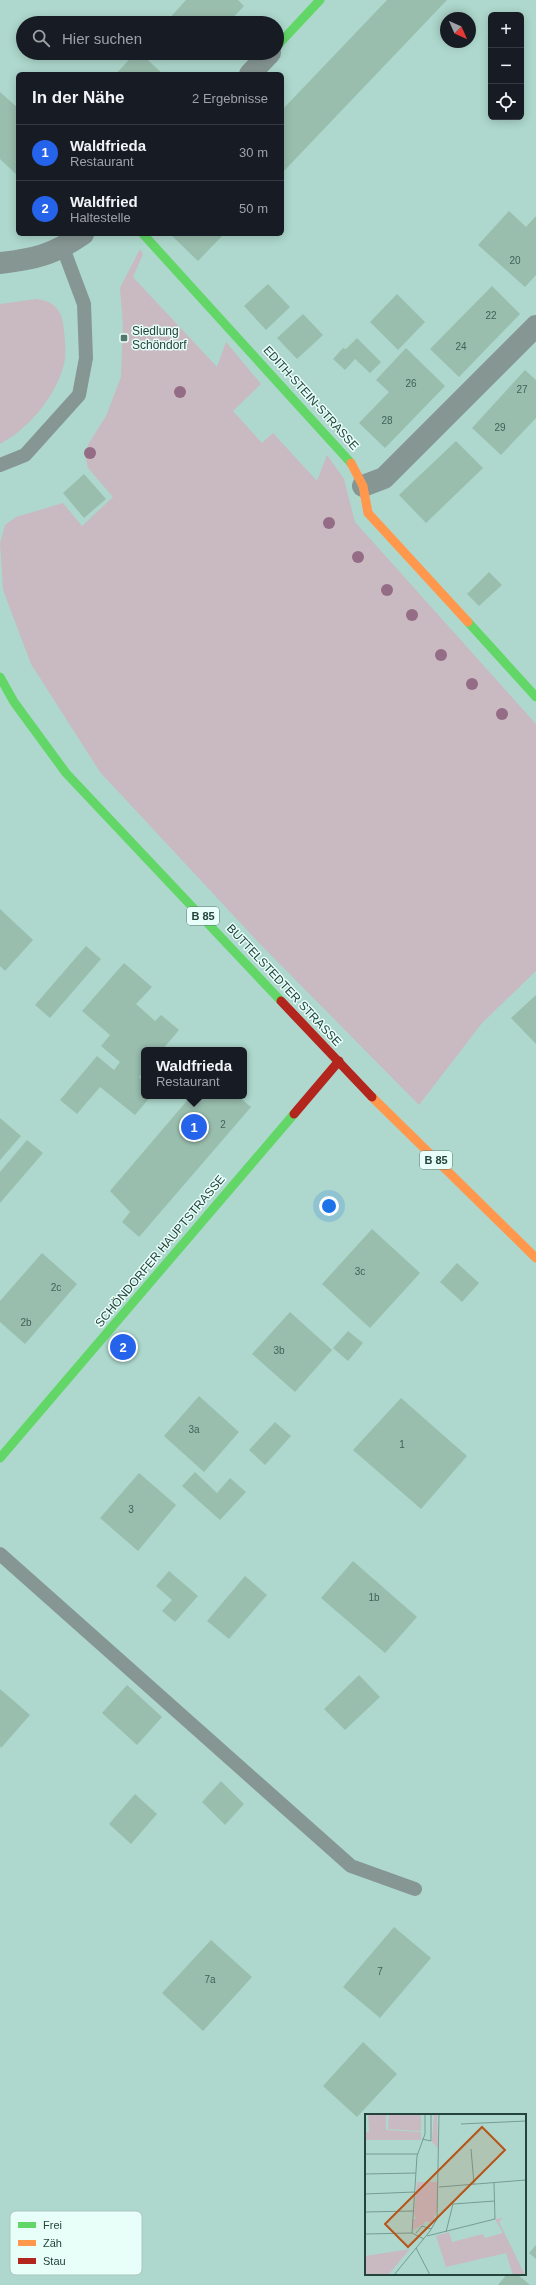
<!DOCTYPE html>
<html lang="de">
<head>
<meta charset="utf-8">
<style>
	:root { --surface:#171b24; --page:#20242c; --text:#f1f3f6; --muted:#9ea1a6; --line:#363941; --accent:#2563eb }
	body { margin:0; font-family:Helvetica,sans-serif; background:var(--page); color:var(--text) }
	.controls { position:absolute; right:12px; top:12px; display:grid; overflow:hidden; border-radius:6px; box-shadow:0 2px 10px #0003 }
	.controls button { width:36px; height:36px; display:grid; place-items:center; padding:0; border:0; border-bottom:1px solid var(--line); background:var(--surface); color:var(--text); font:20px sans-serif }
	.compass { position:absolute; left:440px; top:12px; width:36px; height:36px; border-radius:50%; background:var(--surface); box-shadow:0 2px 10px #0003; rotate:135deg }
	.you { position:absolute; left:329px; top:1206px; width:14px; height:14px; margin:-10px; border:3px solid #fff; border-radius:50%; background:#1a73e8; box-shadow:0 0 0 6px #1a73e833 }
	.badge { display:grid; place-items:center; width:26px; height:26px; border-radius:50%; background:var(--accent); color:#fff; font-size:13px; font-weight:700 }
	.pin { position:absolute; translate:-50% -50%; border:2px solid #fff; box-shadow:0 1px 4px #0006 }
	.popup { position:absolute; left:141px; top:1047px; width:106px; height:52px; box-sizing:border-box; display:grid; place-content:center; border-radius:6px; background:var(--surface); filter:drop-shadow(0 1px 3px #0005); font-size:13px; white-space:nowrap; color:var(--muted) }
	.popup b { font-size:15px; color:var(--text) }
	.popup::after { content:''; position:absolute; left:50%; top:100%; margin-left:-8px; border:8px solid transparent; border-top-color:var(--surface) }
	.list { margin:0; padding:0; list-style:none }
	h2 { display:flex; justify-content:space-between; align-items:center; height:52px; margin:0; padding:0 16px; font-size:17px }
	h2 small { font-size:13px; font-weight:400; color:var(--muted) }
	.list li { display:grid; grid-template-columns:26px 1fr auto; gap:12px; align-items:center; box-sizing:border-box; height:56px; padding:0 16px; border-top:1px solid var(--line) }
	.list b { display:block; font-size:15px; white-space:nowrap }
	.list p { margin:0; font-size:13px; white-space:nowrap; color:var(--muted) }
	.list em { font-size:13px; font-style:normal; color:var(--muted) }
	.icon { flex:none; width:22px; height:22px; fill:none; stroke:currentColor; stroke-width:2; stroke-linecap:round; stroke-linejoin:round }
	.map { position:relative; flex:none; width:536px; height:2285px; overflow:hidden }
	.search { position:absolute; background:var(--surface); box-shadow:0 2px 10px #0003; left:16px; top:16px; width:268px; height:44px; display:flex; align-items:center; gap:10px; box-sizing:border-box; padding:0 14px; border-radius:22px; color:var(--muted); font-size:15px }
	.panel { position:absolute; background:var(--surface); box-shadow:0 2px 10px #0003; left:16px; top:72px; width:268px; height:164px; border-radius:6px }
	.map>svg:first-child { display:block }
</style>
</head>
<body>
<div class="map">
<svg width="536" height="2285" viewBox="0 0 536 2285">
	<rect width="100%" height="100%" fill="#aed8cd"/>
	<g fill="#c9b9c0">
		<polygon points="140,249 143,254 133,277 217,367 226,342 261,384 233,411 262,443 273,433 317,481 327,455 344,479 355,522 536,724 536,971 482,1023 419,1105 260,944 100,772 31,664 3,590 0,543 5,525 16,517 63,503 82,526 113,497 88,468 85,454 89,443 106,416 121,377 123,326 120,288"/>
		<path d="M 36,299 C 56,301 63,312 64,331 C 65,340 66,350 65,359 C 59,393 30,428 0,444 L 0,304 Z"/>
	</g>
	<g fill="#99beae">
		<polygon points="186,0 238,0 244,6 228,23 172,23 168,20"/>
		<polygon points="387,0 447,0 282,173 282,110"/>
		<polygon points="135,53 140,53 163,74 116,74"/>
		<polygon points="0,92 18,108 18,176 0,159"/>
		<polygon points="509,211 526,227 536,216 536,275 525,287 478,245"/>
		<polygon points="170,234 224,234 198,261"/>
		<polygon points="268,284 290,307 266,330 244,306"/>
		<polygon points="492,286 520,314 459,377 430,349"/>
		<polygon points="397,294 425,322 398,350 370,322"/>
		<polygon points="303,314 323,335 297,359 277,338"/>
		<polygon points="357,338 381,362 370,373 355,359 345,370 333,359 343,348 346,349"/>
		<polygon points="406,348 445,386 385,448 359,423 389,392 376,380"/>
		<polygon points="525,370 536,380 536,418 501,455 472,428"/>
		<polygon points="456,441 483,468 426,523 399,495"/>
		<polygon points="84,474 106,499 84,518 63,493"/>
		<polygon points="489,572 502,585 479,606 467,594"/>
		<polygon points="0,909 33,940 5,971 0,966"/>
		<polygon points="86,946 101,959 50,1018 35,1005"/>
		<polygon points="124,963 152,987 136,1004 155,1021 161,1015 179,1030 162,1050 144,1050 144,1071 139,1077 144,1082 144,1096 151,1096 135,1115 100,1087 77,1114 60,1100 97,1056 114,1070 120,1062 101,1046 110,1035 82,1011"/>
		<polygon points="536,995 536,1044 511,1018"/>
		<polygon points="191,1096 238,1096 251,1107 139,1237 122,1222 130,1212 110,1191"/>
		<polygon points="0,1118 21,1136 0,1160"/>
		<polygon points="27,1140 43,1153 0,1203 0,1172"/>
		<polygon points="372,1229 420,1273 370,1328 322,1284"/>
		<polygon points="42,1253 77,1284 25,1344 0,1322 0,1301"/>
		<polygon points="457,1263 479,1283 462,1302 440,1282"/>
		<polygon points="290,1312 332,1350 295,1392 252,1354"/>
		<polygon points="348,1331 363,1343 348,1361 333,1348"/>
		<polygon points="199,1396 239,1432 204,1472 164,1436"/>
		<polygon points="401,1398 467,1456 421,1509 353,1450"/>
		<polygon points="275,1422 291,1436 265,1465 249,1450"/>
		<polygon points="195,1472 217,1493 230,1478 246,1492 220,1520 182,1486"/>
		<polygon points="139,1473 176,1505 138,1551 100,1518"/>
		<polygon points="353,1561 417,1617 385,1653 321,1598"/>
		<polygon points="169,1571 198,1596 175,1622 162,1611 172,1600 156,1586"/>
		<polygon points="245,1576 267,1595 229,1639 207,1621"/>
		<polygon points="359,1675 380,1697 345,1730 324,1709"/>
		<polygon points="127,1685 162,1717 137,1745 102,1713"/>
		<polygon points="0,1689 30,1715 1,1748 0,1746"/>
		<polygon points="221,1781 244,1804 225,1825 202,1802"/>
		<polygon points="135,1794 157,1814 131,1844 109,1824"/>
		<polygon points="394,1927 431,1958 380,2018 343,1987"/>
		<polygon points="211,1940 252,1977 203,2031 162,1993"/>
		<polygon points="363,2042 397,2074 357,2117 323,2086"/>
		<polygon points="536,2245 536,2259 529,2253"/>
		<polygon points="507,2274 517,2274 530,2285 498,2285"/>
	</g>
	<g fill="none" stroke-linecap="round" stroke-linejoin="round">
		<g stroke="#869692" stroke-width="14">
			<polyline points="0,465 25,455 79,395 86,358 84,304 63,248"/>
			<polyline points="0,1554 351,1866 415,1889"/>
		</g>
		<g stroke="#869692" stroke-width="22">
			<polyline points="250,74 270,53"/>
			<path d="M 0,263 C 35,259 53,255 83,234"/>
			<polyline points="363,486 384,478 536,326"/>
		</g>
		<g stroke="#63d668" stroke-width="9">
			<polyline points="277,46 320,0"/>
			<polyline points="143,234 351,463"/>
			<polyline points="468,622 536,697"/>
			<polyline points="0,677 14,702 66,773 281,1001"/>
			<polyline points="0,1458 294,1114"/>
		</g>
		<g stroke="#ff974d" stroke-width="9">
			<polyline points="351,463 363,486 368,513 468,622"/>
			<polyline points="372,1097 536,1258"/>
		</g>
		<g stroke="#b3261e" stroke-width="9">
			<polyline points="281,1001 372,1097"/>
			<polyline points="294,1114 339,1061"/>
		</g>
	</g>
	<g fill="#956c86">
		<circle cx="180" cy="392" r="6"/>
		<circle cx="90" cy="453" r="6"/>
		<circle cx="329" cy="523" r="6"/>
		<circle cx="358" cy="557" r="6"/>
		<circle cx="387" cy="590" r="6"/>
		<circle cx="412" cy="615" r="6"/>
		<circle cx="441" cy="655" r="6"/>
		<circle cx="472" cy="684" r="6"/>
		<circle cx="502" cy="714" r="6"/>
	</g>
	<rect fill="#54776e" stroke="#e8fef8" stroke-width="1.5" x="120" y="334" width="8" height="8" rx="2"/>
	<g text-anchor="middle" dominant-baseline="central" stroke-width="3" stroke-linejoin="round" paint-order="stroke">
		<g font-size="10" fill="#406258">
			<text x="515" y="260">20</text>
			<text x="491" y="315">22</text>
			<text x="461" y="346">24</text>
			<text x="411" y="383">26</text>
			<text x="522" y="389">27</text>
			<text x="387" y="420">28</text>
			<text x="500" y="427">29</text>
			<text x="223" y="1124">2</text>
			<text x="360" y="1271">3c</text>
			<text x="56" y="1287">2c</text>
			<text x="26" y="1322">2b</text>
			<text x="279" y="1350">3b</text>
			<text x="194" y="1429">3a</text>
			<text x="402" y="1444">1</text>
			<text x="131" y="1509">3</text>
			<text x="374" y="1597">1b</text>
			<text x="380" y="1971">7</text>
			<text x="210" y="1979">7a</text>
		</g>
		<g fill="#e8fef8" stroke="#5e7b74" stroke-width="1">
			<rect x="187" y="907" width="32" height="18" rx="3"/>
			<rect x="420" y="1151" width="32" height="18" rx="3"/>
		</g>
		<g font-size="11" font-weight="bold" fill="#23433b">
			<text x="203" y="916">B 85</text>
			<text x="436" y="1160">B 85</text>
		</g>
		<g font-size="12" fill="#23433b" stroke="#e8fef8" text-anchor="start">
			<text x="132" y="331">Siedlung<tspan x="132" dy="14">Schöndorf</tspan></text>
		</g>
		<g font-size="12" fill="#23433b" stroke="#e8fef8">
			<text transform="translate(311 398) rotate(48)">EDITH-STEIN-STRASSE</text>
			<text transform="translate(284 985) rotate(47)">BUTTELSTEDTER STRASSE</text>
			<text transform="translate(160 1251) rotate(-50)">SCHÖNDORFER HAUPTSTRASSE</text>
		</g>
	</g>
	<g transform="translate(365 2114)">
		<rect width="161" height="161" fill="#aed8cd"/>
		<path d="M 3,0 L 21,0 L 21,16 L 56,18 L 56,26 L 0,26 L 0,19 L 4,18 ZM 24,0 L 56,0 L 56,17 L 23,15 ZM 69,0 L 72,0 L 73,34 L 67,28 ZM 52,68 L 72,68 L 72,96 L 67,109 L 60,107 L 59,110 L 48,116 L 48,105 L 51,105 L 49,99 ZM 138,104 L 134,108 L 160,161 L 148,161 L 141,139 L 81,153 L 71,122 L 84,118 L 87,128 L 118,120 L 120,124 L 138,119 L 130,105 ZM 45,135 L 23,161 L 0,161 L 0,142 Z" fill="#c9b9c0"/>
		<path fill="none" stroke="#769c93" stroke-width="1" d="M 96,10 L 161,7M 57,25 L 66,27 L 66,0M 106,35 L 109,70M 0,40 L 53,40M 0,60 L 51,59M 74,73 L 161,66M 0,80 L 50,78M 0,98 L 48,97M 81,118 L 88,90 L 130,87M 47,119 L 52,42 L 60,20 L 60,0M 51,119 L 57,112 L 66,115M 0,120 L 47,119 L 59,125M 62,122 L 130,105 L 129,69M 51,134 L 65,161M 29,161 L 65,117 L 72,105 L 74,0"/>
		<path fill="#b75418" fill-opacity="0.15" stroke="#b75418" stroke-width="2" d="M 117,13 L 140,36 L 43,133 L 20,110 Z"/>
		<rect width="161" height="161" fill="none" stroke="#23433b" stroke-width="2"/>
	</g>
	<rect x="10" y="2211" width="132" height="64" rx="6" fill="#e8fef8" stroke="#adc6bf" stroke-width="1"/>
	<rect x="18" y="2222" width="18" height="6" fill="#63d668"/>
	<rect x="18" y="2240" width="18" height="6" fill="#ff974d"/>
	<rect x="18" y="2258" width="18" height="6" fill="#b3261e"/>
	<g font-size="11" fill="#23433b">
		<text x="43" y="2229">Frei</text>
		<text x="43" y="2247">Zäh</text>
		<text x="43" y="2265">Stau</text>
	</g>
</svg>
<div class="controls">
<button>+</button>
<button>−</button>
<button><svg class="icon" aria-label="locate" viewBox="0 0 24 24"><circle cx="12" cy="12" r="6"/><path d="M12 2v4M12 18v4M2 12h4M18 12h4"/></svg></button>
</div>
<svg class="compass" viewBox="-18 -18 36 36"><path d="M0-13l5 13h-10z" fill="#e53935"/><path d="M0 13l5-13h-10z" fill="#9ea1a6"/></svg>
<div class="you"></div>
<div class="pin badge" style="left:194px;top:1127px">1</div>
<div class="popup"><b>Waldfrieda</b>Restaurant</div>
<div class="pin badge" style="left:123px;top:1347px">2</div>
<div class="search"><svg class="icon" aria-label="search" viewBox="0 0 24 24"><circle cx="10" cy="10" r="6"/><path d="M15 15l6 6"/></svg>Hier suchen</div>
<section class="panel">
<h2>In der Nähe<small>2 Ergebnisse</small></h2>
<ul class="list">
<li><span class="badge">1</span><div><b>Waldfrieda</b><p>Restaurant</p></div><em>30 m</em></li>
<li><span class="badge">2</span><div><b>Waldfried</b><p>Haltestelle</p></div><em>50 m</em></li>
</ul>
</section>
</div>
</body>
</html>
